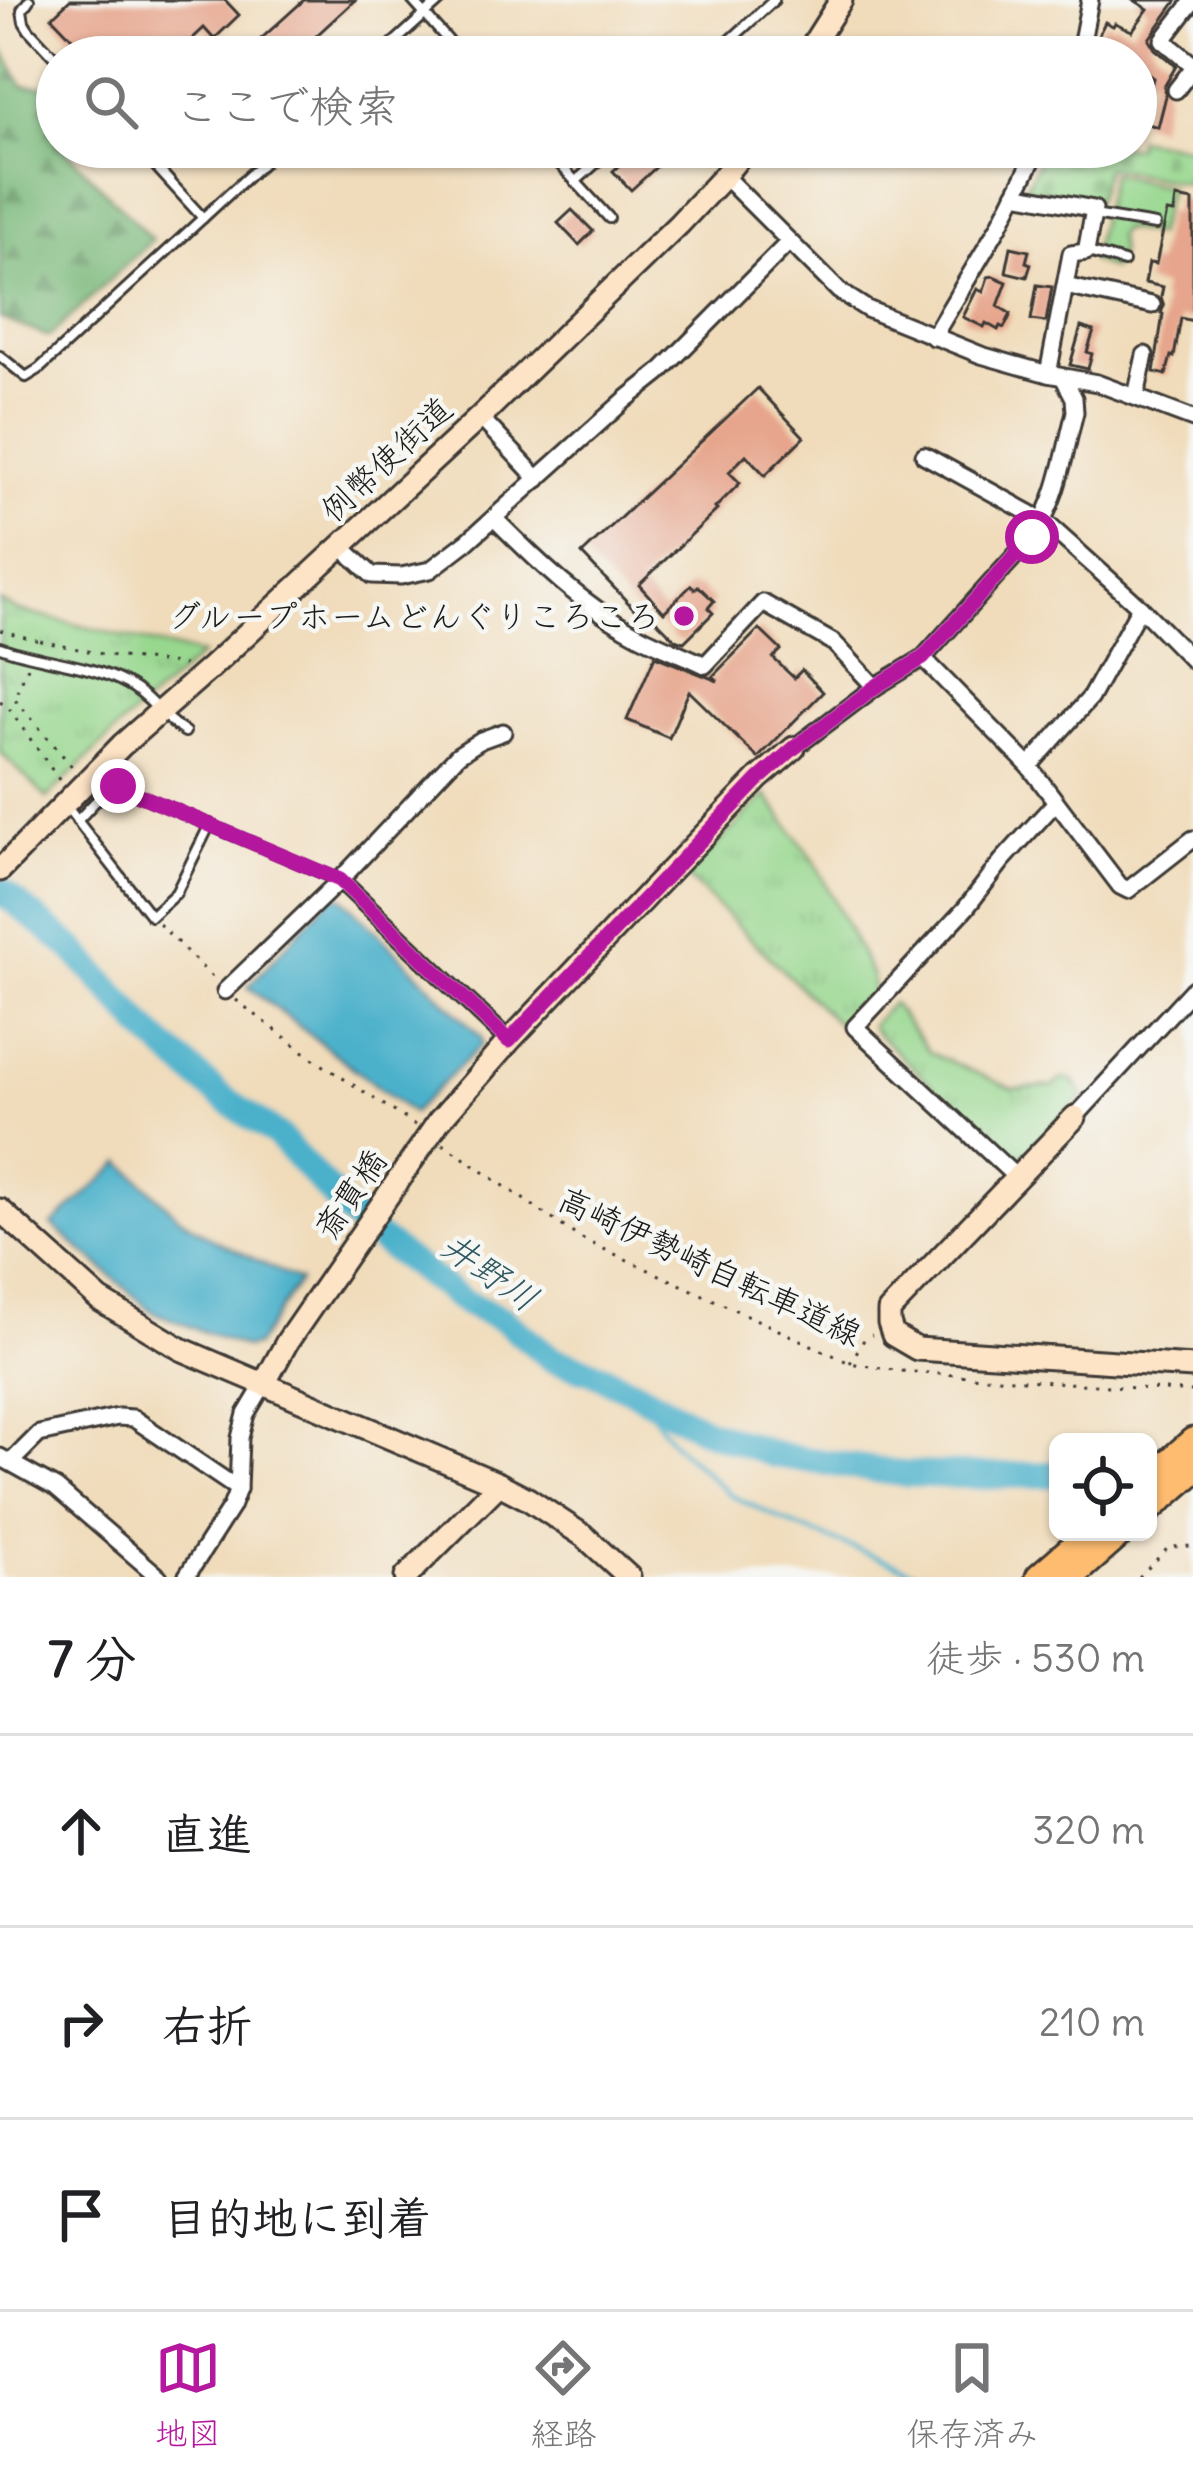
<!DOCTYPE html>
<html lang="ja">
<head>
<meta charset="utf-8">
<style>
	:root { --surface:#fff; --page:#f2f2f2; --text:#202124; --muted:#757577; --line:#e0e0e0; --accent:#b5179e }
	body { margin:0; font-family:Delius,"Klee One",sans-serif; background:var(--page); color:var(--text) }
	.controls { position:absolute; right:36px; bottom:36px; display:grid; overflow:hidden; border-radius:18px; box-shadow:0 3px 9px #0004 }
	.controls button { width:108px; height:108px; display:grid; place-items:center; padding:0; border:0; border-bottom:3px solid var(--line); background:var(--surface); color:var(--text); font:60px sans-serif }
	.stop { position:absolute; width:36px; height:36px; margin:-27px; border:9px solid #b5179e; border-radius:50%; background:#fff }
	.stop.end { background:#b5179e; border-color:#fff; box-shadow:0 3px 12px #0008 }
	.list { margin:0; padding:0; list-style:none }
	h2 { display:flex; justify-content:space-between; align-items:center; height:156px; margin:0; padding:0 48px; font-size:51px }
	h2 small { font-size:39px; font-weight:400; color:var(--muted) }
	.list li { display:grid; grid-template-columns:78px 1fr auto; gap:36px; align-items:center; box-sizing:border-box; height:192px; padding:0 48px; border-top:3px solid var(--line) }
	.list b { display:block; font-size:45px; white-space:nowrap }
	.list em { font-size:39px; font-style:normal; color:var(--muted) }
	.icon { flex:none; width:66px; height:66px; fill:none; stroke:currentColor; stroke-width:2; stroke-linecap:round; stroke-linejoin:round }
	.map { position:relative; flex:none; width:1193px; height:1577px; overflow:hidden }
	.search { position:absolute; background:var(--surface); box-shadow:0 3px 9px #0004; left:36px; right:36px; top:36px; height:132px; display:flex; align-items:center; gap:30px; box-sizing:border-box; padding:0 42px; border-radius:66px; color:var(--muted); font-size:45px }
	.sheet { height:732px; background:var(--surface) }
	nav { display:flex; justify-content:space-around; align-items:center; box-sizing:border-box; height:168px; border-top:3px solid var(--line); background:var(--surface); font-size:33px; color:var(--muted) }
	nav a { display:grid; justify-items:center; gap:6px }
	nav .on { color:var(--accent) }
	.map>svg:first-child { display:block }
</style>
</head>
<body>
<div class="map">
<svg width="1193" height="1577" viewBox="0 0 1193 1577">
	<defs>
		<pattern id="forest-firs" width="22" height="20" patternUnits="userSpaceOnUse" patternTransform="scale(3)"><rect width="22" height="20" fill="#79b879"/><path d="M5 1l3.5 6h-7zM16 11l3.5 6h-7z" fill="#629562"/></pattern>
		<pattern id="cemetery-stones" width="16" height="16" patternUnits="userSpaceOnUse" patternTransform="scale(3)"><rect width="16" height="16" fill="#97d78e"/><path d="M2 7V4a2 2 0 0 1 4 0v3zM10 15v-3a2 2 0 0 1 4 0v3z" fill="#82b87a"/></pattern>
		<pattern id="park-tufts" width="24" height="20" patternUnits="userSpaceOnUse" patternTransform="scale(3)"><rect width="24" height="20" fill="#97d78e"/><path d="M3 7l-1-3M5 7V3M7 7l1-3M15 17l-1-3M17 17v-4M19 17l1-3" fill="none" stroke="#82b87a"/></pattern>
	</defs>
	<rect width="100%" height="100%" fill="#f6f6f2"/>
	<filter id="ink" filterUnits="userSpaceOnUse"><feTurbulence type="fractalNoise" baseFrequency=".00833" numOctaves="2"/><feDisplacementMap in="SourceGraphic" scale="24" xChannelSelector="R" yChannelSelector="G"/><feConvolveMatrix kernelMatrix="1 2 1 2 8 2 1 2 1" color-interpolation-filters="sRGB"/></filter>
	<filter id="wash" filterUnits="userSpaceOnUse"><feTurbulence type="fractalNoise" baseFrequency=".004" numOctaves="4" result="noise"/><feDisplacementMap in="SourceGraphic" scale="48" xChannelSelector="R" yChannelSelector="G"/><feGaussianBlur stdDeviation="2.7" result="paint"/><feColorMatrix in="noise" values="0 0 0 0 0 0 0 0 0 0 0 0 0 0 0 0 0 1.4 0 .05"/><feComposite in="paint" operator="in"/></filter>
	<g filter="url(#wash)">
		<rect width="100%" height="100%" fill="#f0dbba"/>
		<polygon fill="#97d78e" stroke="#5a7a55" stroke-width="3" points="1111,173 1169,187 1156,235 1122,229 1117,236 1120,252 1112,269 1091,261"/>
		<polygon fill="url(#forest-firs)" stroke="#4a6a4a" stroke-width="3" points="0,45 23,86 57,86 57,125 49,132 57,141 57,147 63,147 152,240 49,337 0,318"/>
		<polygon fill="url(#cemetery-stones)" stroke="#5a7a55" stroke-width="3" points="1136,138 1193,148 1193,185 1106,167 1096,201 1025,188 1046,147 1136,147"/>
		<g fill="url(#park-tufts)" stroke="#5a7a55" stroke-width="3">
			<polygon points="0,601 16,610 201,655 124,723 47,798 0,752"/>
			<polygon points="766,795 815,862 872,976 873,997 844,1030 686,876"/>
			<polygon points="892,1003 930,1053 1013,1089 1054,1086 1062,1079 1072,1080 1083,1096 1019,1163 1013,1161 874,1031 871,1025"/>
		</g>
		<g fill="#4cb1cb" stroke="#346674" stroke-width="3">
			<polygon points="332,896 342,897 481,1037 482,1044 412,1113 248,987"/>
			<polygon points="122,1162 179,1217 208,1236 299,1281 255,1346 245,1348 153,1312 52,1225"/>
		</g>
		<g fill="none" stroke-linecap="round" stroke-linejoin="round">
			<polyline stroke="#4cb1cb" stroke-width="4.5" points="636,1392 674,1444 730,1495 796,1526 929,1577"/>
			<polyline stroke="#4cb1cb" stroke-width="27" points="0,890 73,949 150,1034 219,1095 277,1135 360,1225 465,1303 504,1320 552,1359 591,1371 636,1392 705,1430 775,1455 902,1474 988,1476 1058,1474"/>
		</g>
		<g id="blocks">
			<g fill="#e6a58c">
				<polygon points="70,0 225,0 239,15 214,39 204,28 173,57 90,57 52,17"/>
				<polygon points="304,0 355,0 293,57 241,57"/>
				<polygon points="1134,0 1177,0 1149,39 1155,49 1176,66 1164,87 1166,96 1158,127 1141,122 1153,78 1136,65 1136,57 1115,57 1093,46 1105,22 1113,26 1115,23 1132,31 1148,9"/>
				<polygon points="639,147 654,147 665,159 631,190 613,171"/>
				<polygon points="1176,198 1193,201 1193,321 1181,318 1174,357 1171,356 1166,375 1154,372 1163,314 1161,313 1164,306 1161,297 1163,287 1145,283 1149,263 1156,264 1167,212 1174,213"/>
				<polygon points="572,210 593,231 579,245 558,223"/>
				<polygon points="1011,247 1029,251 1026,262 1031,264 1027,277 1006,272"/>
				<polygon points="993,276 1007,282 998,306 1011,314 1004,328 1000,326 998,330 986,323 984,327 963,317 977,289 983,292 988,277"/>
				<polygon points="1037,285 1052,287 1046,322 1031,320"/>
				<polygon points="1081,327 1094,331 1087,352 1092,354 1088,369 1070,365"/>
				<polygon points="758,388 804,437 765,475 746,455 729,472 740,483 715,508 717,510 639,585 664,612 691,585 695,589 698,586 714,601 708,608 713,613 684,642 675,639 643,607 637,612 582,554"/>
				<polygon points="759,629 781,650 773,658 794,678 802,670 823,692 758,758 689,691 669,738 627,720 655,656 718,681 713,676"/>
			</g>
		</g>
	</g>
	<g filter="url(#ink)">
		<use href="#blocks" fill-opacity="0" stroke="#3c3934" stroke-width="3"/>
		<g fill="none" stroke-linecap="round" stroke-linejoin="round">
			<defs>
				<g id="lane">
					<polyline points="29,0 22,10 24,22 29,30 57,60"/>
					<polyline points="412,0 463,57"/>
					<polyline points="378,57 441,0"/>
					<polyline points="712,57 774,0"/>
					<polyline points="138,147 203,218"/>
					<polyline points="544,147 609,218"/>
					<polyline points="575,182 614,147"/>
					<polyline points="1094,215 1155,225"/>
					<polyline points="1088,252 1124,262"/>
					<polyline points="0,356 26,377 39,369 280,147"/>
					<path d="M 0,647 C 41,662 89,663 127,684 C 150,696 163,719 185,732"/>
					<polyline points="66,806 151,916 176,893 210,824"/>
					<path d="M 77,821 C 89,809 102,791 118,786 L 337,879"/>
				</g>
				<g id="street">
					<polyline points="1193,1 1163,40 1193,65"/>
					<polyline points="1079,57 1090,0"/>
					<polyline points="1176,90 1193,68"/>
					<polyline points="724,176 839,291 867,309 981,355 1048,374 1097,383 1193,419"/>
					<polyline points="1015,194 1094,209 1086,252 1071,254 1048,374"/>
					<polyline points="1065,286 1152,305"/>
					<polyline points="933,337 999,226 1039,147"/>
					<polyline points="1136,396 1145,355"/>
					<polyline points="480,417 538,479"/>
					<polyline points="924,455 1044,521 1140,607 1193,661"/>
					<path d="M 495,519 C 537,561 582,605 635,633 C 657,645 682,654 705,665 L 763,603 L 834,643 L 875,687"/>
					<polyline points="341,546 372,575 401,576 430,570 468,541 625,400 659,373 789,242"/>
					<polyline points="923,658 1029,766 1120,886 1128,890 1193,839"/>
					<path d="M 794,748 L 875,687 L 923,658 L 1032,537 C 1058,502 1064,454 1075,412 L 1074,398 L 1063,377"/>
					<polyline points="1029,766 1090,698 1140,607"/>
					<polyline points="340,880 509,1041"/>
					<polyline points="225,991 340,880 458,755 481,740 503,732"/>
					<polyline points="1075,1117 1193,989"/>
					<polyline points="1017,1178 855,1027 966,908 1002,861 1056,802"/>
					<polyline points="0,1457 56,1488 159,1577"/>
					<polyline points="11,1462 39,1434 118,1417 133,1418 238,1489"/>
					<polyline points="186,1577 231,1507 238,1489 240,1438 246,1414 264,1384"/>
				</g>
				<g id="secondary">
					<polyline points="805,57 841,0"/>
					<polyline points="0,870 122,745 210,668 480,417 679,224 724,176 747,147"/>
					<polyline points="1075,1117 889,1311 889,1323 893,1335 917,1349 1193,1367"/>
					<polyline points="0,1210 100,1300 181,1349 499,1484 528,1499 584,1536 629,1577"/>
					<polyline points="264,1384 287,1342 439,1121 509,1041 646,896 759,778 794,748"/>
					<polyline points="406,1577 499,1484"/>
				</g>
				<g id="highway">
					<polyline points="1148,1482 1193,1442"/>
					<polyline points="1148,1509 1193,1470"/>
					<polyline points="1040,1577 1092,1532"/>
					<polyline points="1070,1577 1121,1532"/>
				</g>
			</defs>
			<use href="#lane" stroke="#3c3934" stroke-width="14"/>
			<use href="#street" stroke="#3c3934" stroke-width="21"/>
			<use href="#secondary" stroke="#3c3934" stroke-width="27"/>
			<use href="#highway" stroke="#3c3934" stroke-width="33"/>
			<g stroke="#3c3934" stroke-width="3" stroke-dasharray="3 9" stroke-linecap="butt">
				<polyline points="0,630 39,641 36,647"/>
				<polyline points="40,641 107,655 184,665"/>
				<polyline points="28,667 14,698 75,770"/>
				<polyline points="0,701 7,706 60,781"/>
				<polyline points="159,924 216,981"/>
				<polyline points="236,1000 315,1060 415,1125"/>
				<polyline points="443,1144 580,1238 850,1363 900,1371 1193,1392"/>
				<polyline points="850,1363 865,1338 872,1335"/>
				<polyline points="1139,1577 1169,1547 1193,1546"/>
			</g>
			<use href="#lane" stroke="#fff" stroke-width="8"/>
			<use href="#street" stroke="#fff" stroke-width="15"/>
			<use href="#secondary" stroke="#fee4c6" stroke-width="21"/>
			<use href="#highway" stroke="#fdbc70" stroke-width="27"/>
		</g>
	</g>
	<g fill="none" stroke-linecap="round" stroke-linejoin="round" filter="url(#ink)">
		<polyline stroke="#b5179e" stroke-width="15" points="118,786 340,880 509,1041 760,778 794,748 875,687 923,658 1032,537"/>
	</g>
	<circle fill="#b5179e" stroke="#f6f6f2" stroke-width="4.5" cx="684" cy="616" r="12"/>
	<g text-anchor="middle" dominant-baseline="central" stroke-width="9" stroke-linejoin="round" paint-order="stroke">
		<g font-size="33" fill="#1c1c1c" stroke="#f6f6f2">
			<text transform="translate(386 459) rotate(-43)">例幣使街道</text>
			<text transform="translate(350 1194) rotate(-56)">斎貫橋</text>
			<text transform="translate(710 1266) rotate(25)">高崎伊勢崎自転車道線</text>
		</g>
		<g font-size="33" fill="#1c1c1c" stroke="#f6f6f2" text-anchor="end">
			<text x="660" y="616">グループホームどんぐりころころ</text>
		</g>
		<g font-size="36" font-style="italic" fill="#2f5862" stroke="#f6f6f2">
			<text transform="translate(490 1272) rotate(35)">井野川</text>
		</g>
	</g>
</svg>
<div class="controls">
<button><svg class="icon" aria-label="locate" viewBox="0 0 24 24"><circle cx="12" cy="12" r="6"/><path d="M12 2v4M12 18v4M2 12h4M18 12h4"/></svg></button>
</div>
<div class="stop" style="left:1032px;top:537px"></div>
<div class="stop end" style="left:118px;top:786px"></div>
<div class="search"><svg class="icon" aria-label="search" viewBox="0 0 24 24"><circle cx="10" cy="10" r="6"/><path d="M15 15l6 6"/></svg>ここで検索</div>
</div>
<section class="sheet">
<h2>7 分<small>徒歩 · 530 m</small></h2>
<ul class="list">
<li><svg class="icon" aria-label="ahead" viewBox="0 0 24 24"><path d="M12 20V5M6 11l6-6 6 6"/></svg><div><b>直進</b></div><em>320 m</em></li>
<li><svg class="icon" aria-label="right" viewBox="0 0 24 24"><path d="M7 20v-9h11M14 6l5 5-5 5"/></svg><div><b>右折</b></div><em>210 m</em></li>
<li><svg class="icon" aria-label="arrive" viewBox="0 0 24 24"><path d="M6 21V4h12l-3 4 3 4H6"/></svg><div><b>目的地に到着</b></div></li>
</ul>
</section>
<nav>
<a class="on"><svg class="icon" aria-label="map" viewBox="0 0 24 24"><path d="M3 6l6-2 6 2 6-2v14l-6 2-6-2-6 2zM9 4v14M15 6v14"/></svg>地図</a>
<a><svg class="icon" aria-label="directions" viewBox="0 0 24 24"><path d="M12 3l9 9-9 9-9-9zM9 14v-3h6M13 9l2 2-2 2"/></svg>経路</a>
<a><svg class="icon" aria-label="saved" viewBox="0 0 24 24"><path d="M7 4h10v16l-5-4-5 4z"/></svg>保存済み</a>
</nav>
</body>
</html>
